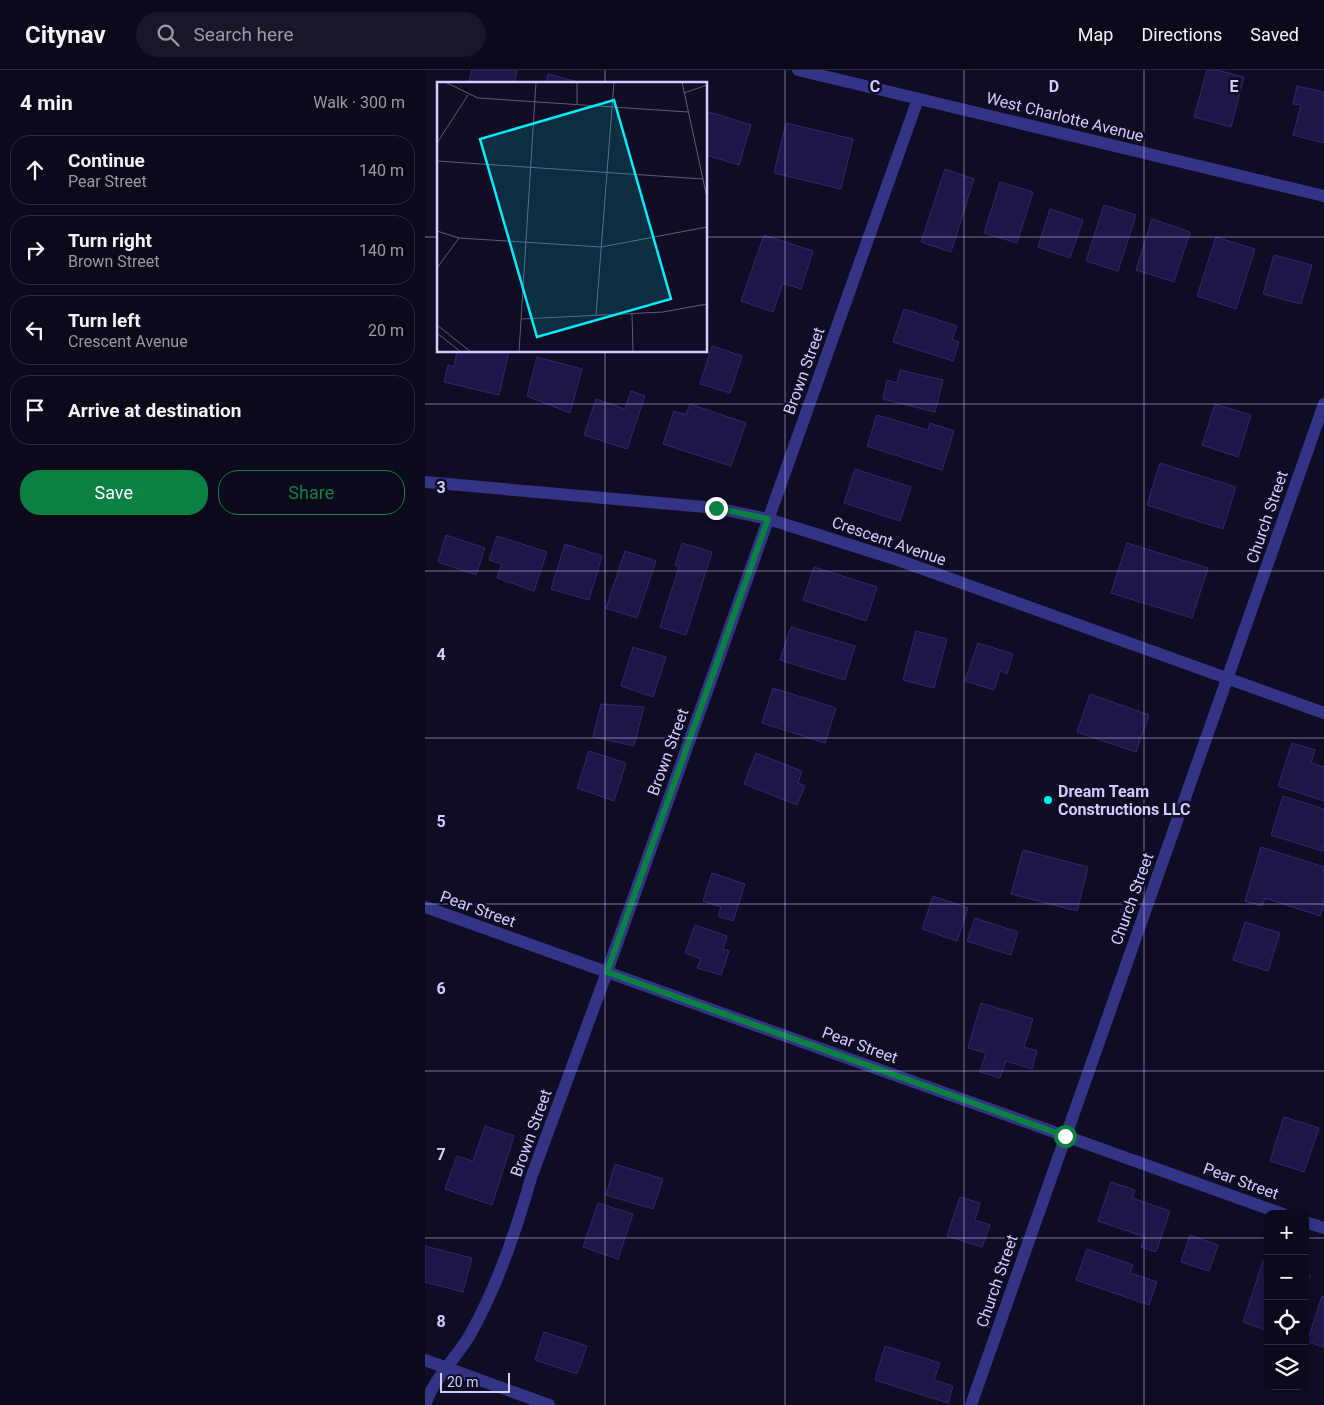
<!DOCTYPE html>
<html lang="en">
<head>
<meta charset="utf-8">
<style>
	:root { --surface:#0b091a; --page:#191727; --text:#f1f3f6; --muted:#9a9aa2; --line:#2b2a39; --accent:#0b8043 }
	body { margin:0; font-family:Roboto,sans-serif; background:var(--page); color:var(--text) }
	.controls { position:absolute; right:15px; bottom:15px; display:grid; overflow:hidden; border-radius:10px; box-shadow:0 2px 8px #0003 }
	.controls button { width:45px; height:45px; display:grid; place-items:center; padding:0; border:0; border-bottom:1px solid var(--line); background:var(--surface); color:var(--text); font:25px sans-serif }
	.scale { position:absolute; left:15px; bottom:12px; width:70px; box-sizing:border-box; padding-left:5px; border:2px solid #d1ceff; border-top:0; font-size:14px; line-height:18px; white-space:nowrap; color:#d1ceff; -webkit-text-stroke:4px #0f0c23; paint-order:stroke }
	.stop { position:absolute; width:15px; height:15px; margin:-11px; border:4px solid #0b8043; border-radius:50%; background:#fff }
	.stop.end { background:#0b8043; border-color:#fff; box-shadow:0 1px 5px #0008 }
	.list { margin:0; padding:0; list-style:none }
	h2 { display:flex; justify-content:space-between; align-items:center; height:65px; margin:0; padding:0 20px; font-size:21px }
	h2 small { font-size:16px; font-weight:400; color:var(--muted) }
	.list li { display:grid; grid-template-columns:32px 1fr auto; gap:15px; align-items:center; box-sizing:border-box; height:70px; margin:0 10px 10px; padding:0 10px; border:1px solid var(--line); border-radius:20px }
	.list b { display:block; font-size:19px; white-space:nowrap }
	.list p { margin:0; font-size:16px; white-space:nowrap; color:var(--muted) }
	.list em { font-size:16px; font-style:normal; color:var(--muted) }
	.actions { display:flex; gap:10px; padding:15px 20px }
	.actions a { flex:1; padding:11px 0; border:1px solid var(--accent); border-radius:20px; text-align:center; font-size:18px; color:var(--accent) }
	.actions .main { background:var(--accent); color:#fff }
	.icon { flex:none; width:28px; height:28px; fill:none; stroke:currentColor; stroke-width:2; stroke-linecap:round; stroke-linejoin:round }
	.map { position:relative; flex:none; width:899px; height:1335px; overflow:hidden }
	header { display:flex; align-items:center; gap:30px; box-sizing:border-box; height:70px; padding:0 25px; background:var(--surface); border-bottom:1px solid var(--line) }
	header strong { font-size:24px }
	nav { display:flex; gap:28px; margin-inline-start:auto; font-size:18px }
	.search { width:350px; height:45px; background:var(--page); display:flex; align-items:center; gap:12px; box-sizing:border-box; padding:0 18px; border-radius:28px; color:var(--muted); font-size:19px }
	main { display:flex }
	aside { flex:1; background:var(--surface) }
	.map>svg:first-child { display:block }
</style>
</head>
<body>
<header>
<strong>Citynav</strong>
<div class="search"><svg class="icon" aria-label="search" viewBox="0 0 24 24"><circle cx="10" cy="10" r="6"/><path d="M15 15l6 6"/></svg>Search here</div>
<nav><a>Map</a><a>Directions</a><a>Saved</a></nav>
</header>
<main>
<aside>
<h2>4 min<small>Walk · 300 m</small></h2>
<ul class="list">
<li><svg class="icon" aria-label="ahead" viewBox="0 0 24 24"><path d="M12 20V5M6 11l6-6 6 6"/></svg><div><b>Continue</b><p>Pear Street</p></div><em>140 m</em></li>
<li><svg class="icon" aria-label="right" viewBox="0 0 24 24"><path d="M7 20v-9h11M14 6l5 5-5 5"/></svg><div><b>Turn right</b><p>Brown Street</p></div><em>140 m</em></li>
<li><svg class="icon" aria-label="left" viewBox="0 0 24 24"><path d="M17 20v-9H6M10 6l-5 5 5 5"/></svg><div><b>Turn left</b><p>Crescent Avenue</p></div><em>20 m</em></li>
<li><svg class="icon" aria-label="arrive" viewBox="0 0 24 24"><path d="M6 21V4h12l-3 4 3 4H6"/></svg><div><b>Arrive at destination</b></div></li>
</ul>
<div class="actions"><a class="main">Save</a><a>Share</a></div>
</aside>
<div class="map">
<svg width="899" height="1335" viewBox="0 0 899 1335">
	<rect width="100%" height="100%" fill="#0f0c23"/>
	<g fill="#1e1646" stroke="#322774">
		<polygon points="47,0 92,0 89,14 43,14"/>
		<polygon points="782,0 792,0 819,7 806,57 769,47"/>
		<polygon points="123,4 161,14 121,14"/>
		<polygon points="872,16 899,22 899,73 868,65 876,35 868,34"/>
		<polygon points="281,41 326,55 314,95 281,85"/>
		<polygon points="361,53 428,69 416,119 349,103"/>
		<polygon points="520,99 549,109 526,182 496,172"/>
		<polygon points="575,112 608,122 592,173 559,163"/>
		<polygon points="679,135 711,145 693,201 661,191"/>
		<polygon points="625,139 658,150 645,188 613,177"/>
		<polygon points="727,149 765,162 749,212 711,200"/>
		<polygon points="339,165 388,181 376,219 358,213 348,242 316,231"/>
		<polygon points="791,167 830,179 811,239 772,226"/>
		<polygon points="849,185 887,195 876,234 838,224"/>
		<polygon points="479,239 532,256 527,270 534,272 528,291 468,272"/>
		<polygon points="287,276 317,286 305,323 275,314"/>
		<polygon points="32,281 84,281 74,325 19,312 23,295 29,297"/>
		<polygon points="112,287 157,299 145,343 102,326"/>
		<polygon points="475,300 518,310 510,342 458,329 462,310 472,313"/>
		<polygon points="206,321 220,326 202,379 159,365 171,329 200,339"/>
		<polygon points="265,334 321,353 306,396 238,374 249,341 261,345"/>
		<polygon points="790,334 826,345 813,387 777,375"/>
		<polygon points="452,345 503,360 505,353 529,361 517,400 442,376"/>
		<polygon points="735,393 811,417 798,459 722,435"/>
		<polygon points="430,399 486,417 475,451 419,433"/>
		<polygon points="21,465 60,478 51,505 13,492"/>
		<polygon points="72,466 122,482 109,521 72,508 77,494 64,490"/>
		<polygon points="257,473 287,482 261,565 235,557 254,497 250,495"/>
		<polygon points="702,473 783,498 767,548 686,523"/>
		<polygon points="140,474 177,486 164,530 126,519"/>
		<polygon points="200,481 231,491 212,548 181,538"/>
		<polygon points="389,497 452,517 441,551 378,530"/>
		<polygon points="366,557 430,576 420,610 355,590"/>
		<polygon points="491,561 522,569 509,618 478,610"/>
		<polygon points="553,573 588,584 582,604 575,601 569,620 540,611"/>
		<polygon points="208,577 241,587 228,627 196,616"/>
		<polygon points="348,618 411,638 400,673 337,653"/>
		<polygon points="665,624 724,645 711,682 652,662"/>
		<polygon points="176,634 219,637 209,676 168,667"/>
		<polygon points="867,673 890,680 886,693 899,697 899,731 853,716"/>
		<polygon points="164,681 201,693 189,731 152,718"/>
		<polygon points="331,683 377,701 373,713 380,716 372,735 319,714"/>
		<polygon points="858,726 899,739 899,776 897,781 846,765"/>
		<polygon points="836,777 899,797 899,833 895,846 840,828 837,836 820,831"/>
		<polygon points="598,780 663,797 652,841 586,824"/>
		<polygon points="287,803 320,814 308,851 293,846 296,837 278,831"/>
		<polygon points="508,826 543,838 532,871 497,859"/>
		<polygon points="550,848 593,862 586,885 542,871"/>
		<polygon points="820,852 855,863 843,901 808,890"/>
		<polygon points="270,855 302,866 298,879 304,881 296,905 272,898 276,889 260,883"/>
		<polygon points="556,933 608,949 599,977 612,981 607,999 581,991 575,1008 555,1002 561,983 543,978"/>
		<polygon points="859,1047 894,1058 879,1102 845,1091"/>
		<polygon points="60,1056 89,1066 67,1135 20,1119 32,1086 48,1091"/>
		<polygon points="190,1094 238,1109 228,1139 181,1125"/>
		<polygon points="686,1112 710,1120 707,1128 745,1141 731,1182 716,1177 720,1167 673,1151"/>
		<polygon points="535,1127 555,1133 550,1150 565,1155 557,1177 522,1166"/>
		<polygon points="173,1133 208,1144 193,1189 158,1177"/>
		<polygon points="765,1165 793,1175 784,1201 756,1192"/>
		<polygon points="0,1176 47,1188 38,1222 0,1212"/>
		<polygon points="662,1179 708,1195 705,1203 732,1212 724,1235 651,1210"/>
		<polygon points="838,1191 843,1192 843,1261 818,1252"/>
		<polygon points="880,1205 885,1206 880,1219"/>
		<polygon points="897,1226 899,1227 899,1277 882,1272"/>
		<polygon points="119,1262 162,1276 152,1304 110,1290"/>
		<polygon points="460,1276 515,1293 509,1310 528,1316 523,1333 450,1310"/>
	</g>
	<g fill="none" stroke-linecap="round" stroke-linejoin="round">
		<g stroke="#333486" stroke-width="12">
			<polyline points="373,0 899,126"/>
			<polyline points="0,412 291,438 343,449 473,490 899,643"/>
			<polyline points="0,837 858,1144"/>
			<polyline points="880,1152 899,1158"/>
			<polyline points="0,1290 124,1335"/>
			<path d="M 0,1335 C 9,1307 34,1286 47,1261 C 72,1216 92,1158 106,1108 L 182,902 L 493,29"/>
			<polyline points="546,1335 899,334"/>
		</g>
	</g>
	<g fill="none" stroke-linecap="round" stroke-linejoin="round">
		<polyline stroke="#0b8043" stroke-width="6" points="291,438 343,449 182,902 640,1066"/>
	</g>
	<path fill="none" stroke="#d1ceff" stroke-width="1" stroke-opacity="0.55" d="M 180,0 L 180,14M 360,0 L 360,1335M 539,0 L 539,1335M 719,0 L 719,1335M 0,167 L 14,167M 281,167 L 899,167M 180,281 L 180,1335M 0,334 L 899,334M 0,501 L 899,501M 0,668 L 899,668M 0,834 L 899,834M 0,1001 L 899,1001M 0,1168 L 843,1168M 880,1168 L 899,1168"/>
	<circle fill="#00edf9" stroke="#0f0c23" stroke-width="2" cx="623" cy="730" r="5"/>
	<g text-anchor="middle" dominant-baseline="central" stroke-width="5" stroke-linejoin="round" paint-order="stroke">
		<g font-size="16" fill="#d1ceff" stroke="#0f0c23">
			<text transform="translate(640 47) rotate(14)">West Charlotte Avenue</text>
			<text transform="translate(379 301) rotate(-70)">Brown Street</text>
			<text transform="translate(842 447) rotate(-71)">Church Street</text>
			<text transform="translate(464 471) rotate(19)">Crescent Avenue</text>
			<text transform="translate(243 682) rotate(-70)">Brown Street</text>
			<text transform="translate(707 829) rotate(-70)">Church Street</text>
			<text transform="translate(53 839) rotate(20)">Pear Street</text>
			<text transform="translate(435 975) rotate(20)">Pear Street</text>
			<text transform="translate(106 1063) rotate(-70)">Brown Street</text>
			<text transform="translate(816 1111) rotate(20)">Pear Street</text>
			<text transform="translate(572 1211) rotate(-71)">Church Street</text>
		</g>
		<g font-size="16" font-weight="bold" fill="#d1ceff" stroke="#0f0c23" text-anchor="start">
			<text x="633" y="721">Dream Team<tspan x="633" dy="18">Constructions LLC</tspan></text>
		</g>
	</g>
	<g transform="translate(12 12)">
		<rect width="270" height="270" fill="#0f0c23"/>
		<path fill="none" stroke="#5d5a7b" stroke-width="1" d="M 8,0 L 41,16 L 251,30M 245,0 L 270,116M 247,11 L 270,3M 140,22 L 140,0M 0,61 L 31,13M 0,79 L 266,97M 0,149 L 22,156 L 164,165 L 270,145M 0,186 L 22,156M 195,232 L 196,270M 159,233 L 177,0M 84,237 L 226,230 L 270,222M 0,243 L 34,270M 0,251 L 24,270M 82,270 L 99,0"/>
		<path fill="#00edf9" fill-opacity="0.15" stroke="#00edf9" stroke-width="2.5" d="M 177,18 L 234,217 L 100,255 L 43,57 Z"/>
		<rect width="270" height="270" fill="none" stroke="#d1ceff" stroke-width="2.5"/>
	</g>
	<g font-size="16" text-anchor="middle" font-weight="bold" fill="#d1ceff" stroke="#0f0c23" stroke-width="5" stroke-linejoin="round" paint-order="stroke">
		<text x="450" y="22">C</text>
		<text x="629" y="22">D</text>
		<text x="809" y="22">E</text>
		<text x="16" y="423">3</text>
		<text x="16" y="590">4</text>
		<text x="16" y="757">5</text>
		<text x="16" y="924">6</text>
		<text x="16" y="1090">7</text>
		<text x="16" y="1257">8</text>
	</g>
</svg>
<div class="controls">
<button>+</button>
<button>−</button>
<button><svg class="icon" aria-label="locate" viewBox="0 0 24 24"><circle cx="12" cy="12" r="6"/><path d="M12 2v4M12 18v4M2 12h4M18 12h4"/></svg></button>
<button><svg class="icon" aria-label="layers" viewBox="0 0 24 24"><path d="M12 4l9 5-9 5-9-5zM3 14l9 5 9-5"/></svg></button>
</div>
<div class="scale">20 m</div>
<div class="stop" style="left:640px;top:1066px"></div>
<div class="stop end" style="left:291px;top:438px"></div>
</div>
</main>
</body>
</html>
